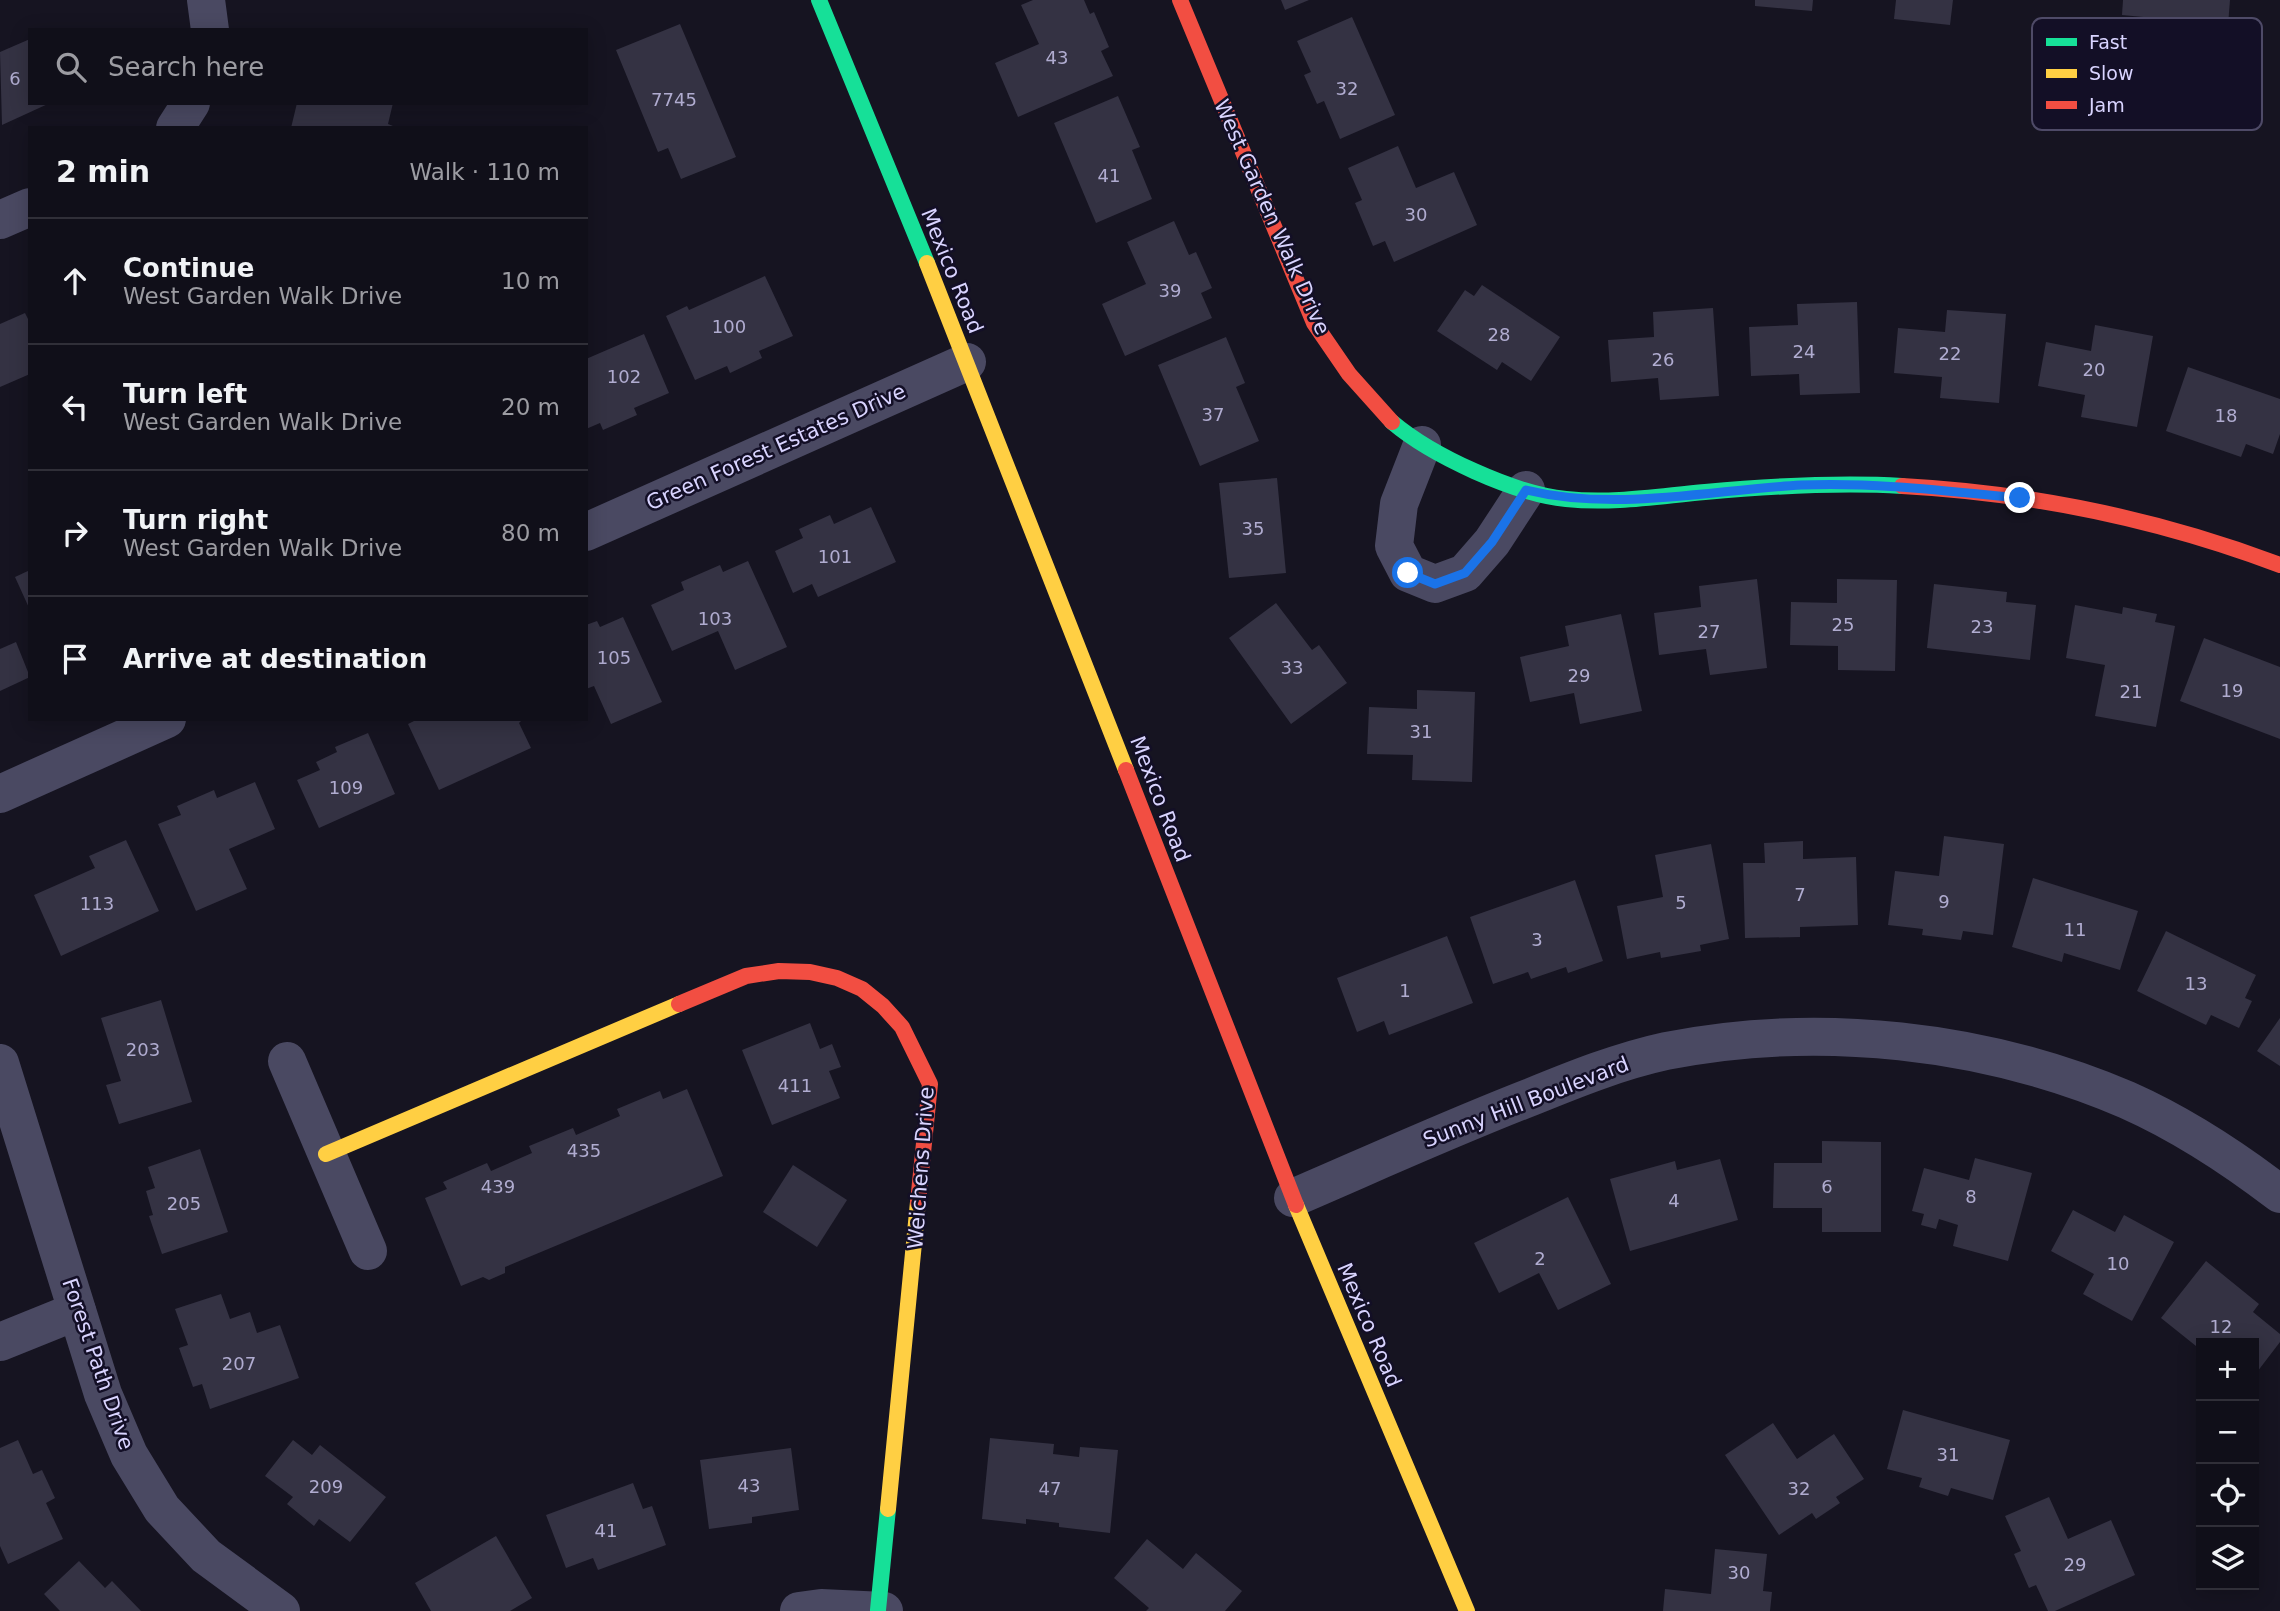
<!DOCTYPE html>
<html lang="en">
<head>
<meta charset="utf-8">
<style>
	:root { --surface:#100f19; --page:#191822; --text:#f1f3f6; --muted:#9c9ca2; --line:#302f38 }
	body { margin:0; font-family:"DejaVu Sans",sans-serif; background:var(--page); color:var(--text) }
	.controls { position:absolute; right:21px; bottom:21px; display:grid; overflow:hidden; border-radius:0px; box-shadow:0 4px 18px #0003 }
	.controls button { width:63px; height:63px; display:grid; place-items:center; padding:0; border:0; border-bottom:2px solid var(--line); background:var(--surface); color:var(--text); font:35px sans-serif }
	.stop { position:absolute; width:21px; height:21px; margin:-16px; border:5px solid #1a73e8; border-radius:50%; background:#fff }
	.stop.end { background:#1a73e8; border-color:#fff; box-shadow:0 2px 7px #0008 }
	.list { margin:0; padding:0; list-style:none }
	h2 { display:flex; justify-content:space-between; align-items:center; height:91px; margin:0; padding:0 28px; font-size:30px }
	h2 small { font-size:23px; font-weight:400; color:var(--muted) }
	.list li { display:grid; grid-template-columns:46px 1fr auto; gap:21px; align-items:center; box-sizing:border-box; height:126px; padding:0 28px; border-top:2px solid var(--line) }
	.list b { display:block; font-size:26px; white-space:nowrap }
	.list p { margin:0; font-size:23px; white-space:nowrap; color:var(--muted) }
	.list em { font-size:23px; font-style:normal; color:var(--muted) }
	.icon { flex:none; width:38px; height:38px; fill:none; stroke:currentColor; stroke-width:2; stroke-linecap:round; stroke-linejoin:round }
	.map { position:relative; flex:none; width:2280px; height:1611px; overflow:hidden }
	.search { position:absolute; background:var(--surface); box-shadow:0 4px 18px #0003; left:28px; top:28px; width:560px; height:77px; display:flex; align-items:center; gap:18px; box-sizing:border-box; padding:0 24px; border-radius:0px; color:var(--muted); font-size:26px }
	.panel { position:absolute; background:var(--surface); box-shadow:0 4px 18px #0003; left:28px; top:126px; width:560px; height:595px; border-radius:0px }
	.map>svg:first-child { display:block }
</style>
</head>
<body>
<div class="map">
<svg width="2280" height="1611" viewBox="0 0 2280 1611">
	<rect width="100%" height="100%" fill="#161421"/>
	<g fill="#343243">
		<polygon points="1033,0 1084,0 1090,14 1094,12 1109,47 1101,51 1113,76 1018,117 995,63 1039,44 1021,5"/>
		<polygon points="1281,0 1309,0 1285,10"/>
		<polygon points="1755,0 1813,0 1812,11 1755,6"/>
		<polygon points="1896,0 1953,0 1950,25 1894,19"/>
		<polygon points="2123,0 2230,0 2228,25 2122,15"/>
		<polygon points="1352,17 1395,115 1340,139 1324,101 1317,104 1304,75 1311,72 1297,41"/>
		<polygon points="680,24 736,157 681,179 668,148 658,152 616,50"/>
		<polygon points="30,39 30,103 50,103 2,125 0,52"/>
		<polygon points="1118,96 1140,147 1132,150 1152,199 1096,223 1054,123"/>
		<polygon points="297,103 393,103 388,124 398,128 291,128"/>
		<polygon points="1398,146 1416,188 1454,172 1477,225 1394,262 1385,241 1373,246 1355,203 1362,200 1348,168"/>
		<polygon points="1174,221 1189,255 1196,252 1212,288 1201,293 1212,318 1125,356 1102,304 1146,284 1127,242"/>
		<polygon points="765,276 793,336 759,351 762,358 730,373 727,366 695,380 666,316 687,306 689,310"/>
		<polygon points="1482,285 1560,337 1531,381 1502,362 1497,370 1437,331 1465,290 1474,296"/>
		<polygon points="1857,302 1860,393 1800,395 1799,374 1751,376 1749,327 1798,325 1797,304"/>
		<polygon points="1713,308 1719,396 1660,400 1658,378 1611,382 1608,340 1654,337 1653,312"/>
		<polygon points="1947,310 2006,314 1999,403 1940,398 1942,377 1894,373 1898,328 1945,332"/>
		<polygon points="25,313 30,323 30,374 0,387 0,324"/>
		<polygon points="2095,325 2153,336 2137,427 2081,417 2085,395 2038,386 2046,342 2091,351"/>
		<polygon points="644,334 669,393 634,408 637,415 603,430 600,423 586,429 586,359"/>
		<polygon points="1226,337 1245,383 1236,387 1259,441 1200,466 1158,365"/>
		<polygon points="2188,367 2280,399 2280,434 2273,454 2246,444 2241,457 2166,431"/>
		<polygon points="1277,478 1286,573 1229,578 1219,483"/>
		<polygon points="871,507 896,562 818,597 812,584 793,593 775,551 803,538 799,529 830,515 834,524"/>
		<polygon points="748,561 787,647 735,670 718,631 672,651 651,605 684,590 681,582 720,565 723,572"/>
		<polygon points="30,570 30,610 15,577"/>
		<polygon points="1757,579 1767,668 1710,675 1706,649 1659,655 1654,613 1701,607 1699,586"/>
		<polygon points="1837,579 1897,580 1895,671 1838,670 1838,646 1790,645 1791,602 1837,603"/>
		<polygon points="1934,584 2007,592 2006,602 2036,605 2030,660 1927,648"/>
		<polygon points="1276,603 1312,650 1319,645 1347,683 1291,724 1229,638"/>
		<polygon points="2075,605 2122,614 2123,607 2157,614 2155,622 2175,626 2156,727 2095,716 2105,665 2066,658"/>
		<polygon points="1621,614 1642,711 1580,724 1574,693 1530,702 1520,657 1569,646 1565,626"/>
		<polygon points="623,617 662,702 611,724 594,686 586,689 586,625 597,621 600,627"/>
		<polygon points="2204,638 2280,667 2280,739 2180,701"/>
		<polygon points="16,642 30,677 0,691 0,649"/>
		<polygon points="1417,690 1475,692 1472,782 1412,780 1413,755 1367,754 1369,707 1417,709"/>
		<polygon points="418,719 523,719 519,723 531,748 439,790 408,724"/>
		<polygon points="368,733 395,794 319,828 297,780 320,770 316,762 337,752 335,747"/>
		<polygon points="255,782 275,829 229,849 247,889 196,911 158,824 181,815 177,806 214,790 217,798"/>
		<polygon points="1944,836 2004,844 1993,935 1963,931 1961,940 1922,935 1923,929 1888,925 1895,871 1939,876"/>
		<polygon points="126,840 159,911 61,956 34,895 95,868 89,856"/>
		<polygon points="1803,841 1803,859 1856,857 1858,925 1800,927 1800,937 1745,938 1743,863 1765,863 1764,843"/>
		<polygon points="1711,844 1729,939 1700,945 1701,951 1661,958 1660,952 1627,959 1617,906 1663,897 1655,855"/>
		<polygon points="2033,878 2138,911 2120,970 2064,953 2062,962 2012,947"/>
		<polygon points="1575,880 1603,961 1568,973 1566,967 1531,979 1528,972 1493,984 1470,917"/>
		<polygon points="2166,931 2256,975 2245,998 2252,1001 2239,1028 2211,1015 2206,1025 2137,991"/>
		<polygon points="1447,936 1473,1003 1389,1035 1384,1021 1357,1032 1337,978"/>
		<polygon points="161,1000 192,1102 119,1124 106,1085 121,1081 101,1018"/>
		<polygon points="2280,1018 2280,1066 2257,1051"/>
		<polygon points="810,1023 820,1049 832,1044 841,1067 829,1071 840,1098 772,1125 742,1050"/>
		<polygon points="687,1089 723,1176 505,1267 505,1273 489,1280 483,1277 461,1286 425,1198 447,1189 443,1182 487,1163 491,1171 532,1153 529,1146 573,1128 576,1135 620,1116 617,1109 660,1091 663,1099"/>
		<polygon points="1822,1141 1881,1142 1881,1232 1822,1232 1822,1208 1773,1208 1774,1163 1822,1163"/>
		<polygon points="200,1149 228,1232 162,1254 149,1216 153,1215 146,1191 155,1188 148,1167"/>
		<polygon points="1975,1158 2032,1173 2008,1261 1953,1246 1958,1225 1939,1219 1936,1229 1921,1225 1924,1214 1912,1211 1924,1168 1969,1180"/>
		<polygon points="1720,1159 1738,1220 1630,1251 1610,1179 1675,1161 1677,1170"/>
		<polygon points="793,1165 847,1200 817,1247 763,1212"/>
		<polygon points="1568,1197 1611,1284 1558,1310 1539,1273 1499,1293 1474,1243"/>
		<polygon points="2073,1210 2115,1232 2124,1215 2174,1242 2132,1321 2083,1294 2094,1274 2051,1251"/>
		<polygon points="2206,1261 2259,1304 2253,1312 2280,1334 2280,1342 2254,1376 2254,1343 2201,1343 2201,1350 2161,1318"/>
		<polygon points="221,1294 230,1319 250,1312 257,1333 280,1325 299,1378 210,1409 202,1384 193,1387 179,1348 188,1345 175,1309"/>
		<polygon points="1903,1410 2010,1440 1993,1500 1951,1488 1948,1496 1919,1487 1922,1478 1887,1469"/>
		<polygon points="1773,1423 1797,1459 1834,1434 1864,1479 1836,1497 1840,1503 1816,1519 1812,1513 1779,1535 1725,1455"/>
		<polygon points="990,1438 1054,1444 1053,1454 1079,1457 1080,1447 1118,1450 1110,1533 1059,1527 1059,1523 1026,1519 1026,1524 982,1519"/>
		<polygon points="18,1440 33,1474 42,1470 55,1498 46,1503 63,1539 8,1564 0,1546 0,1448"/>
		<polygon points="293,1440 312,1455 320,1445 386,1497 350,1542 319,1519 314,1526 287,1504 293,1497 265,1476"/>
		<polygon points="791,1448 799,1510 752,1517 752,1523 709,1529 700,1460"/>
		<polygon points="633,1483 643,1509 652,1506 666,1545 598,1570 593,1558 566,1568 546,1515"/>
		<polygon points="2049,1497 2068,1539 2111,1520 2135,1575 2055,1611 2048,1611 2036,1585 2029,1588 2014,1554 2021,1551 2005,1516"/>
		<polygon points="496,1536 532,1598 510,1611 431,1611 415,1583"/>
		<polygon points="1147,1539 1183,1569 1196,1553 1242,1591 1225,1611 1146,1611 1149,1608 1114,1578"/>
		<polygon points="1715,1549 1767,1554 1763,1591 1772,1592 1770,1611 1663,1611 1665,1589 1711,1594"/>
		<polygon points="79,1561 105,1588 112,1581 141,1611 60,1611 44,1594"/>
	</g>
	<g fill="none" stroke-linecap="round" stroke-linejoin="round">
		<g stroke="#4a4962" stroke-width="38">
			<polyline points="206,0 210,30"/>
			<polyline points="175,128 191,103"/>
			<polyline points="0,220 30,207"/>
			<polyline points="1422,445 1399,504 1394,546 1408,573 1435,584 1465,573 1492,542 1526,490"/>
			<polyline points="586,532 967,362"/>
			<polyline points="0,794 167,719"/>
			<polyline points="287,1061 368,1251"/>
			<polyline points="0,1063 103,1394 129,1455 162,1509 206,1556 281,1611"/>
			<path d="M 1293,1198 C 1372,1164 1451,1128 1531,1097 C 1575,1079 1620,1061 1666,1051 C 1818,1021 1985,1039 2127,1100 C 2181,1124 2233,1158 2280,1194"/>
			<polyline points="0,1342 77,1311"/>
			<polyline points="799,1611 821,1608 884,1611"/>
		</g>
		<g stroke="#16e098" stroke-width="16">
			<polyline points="819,0 927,263"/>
			<path d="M 1392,422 C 1432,456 1515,494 1566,499 C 1613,504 1659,496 1705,492 C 1771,486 1836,482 1902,486"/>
			<polyline points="878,1610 888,1509"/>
		</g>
		<g stroke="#ffcf43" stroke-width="16">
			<polyline points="927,263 1126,770"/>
			<polyline points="326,1154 679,1004"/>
			<polyline points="1296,1205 1467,1611"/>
			<polyline points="888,1509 918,1202"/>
		</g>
		<g stroke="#f24e42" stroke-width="16">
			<polyline points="1180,0 1314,323 1349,374 1392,422"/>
			<path d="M 1902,486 C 2032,493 2158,519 2280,565"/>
			<polyline points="1126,770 1296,1205"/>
			<polyline points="679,1004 746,976 779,971 810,972 837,978 862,989 883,1006 902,1027 930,1084 918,1202"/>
		</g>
	</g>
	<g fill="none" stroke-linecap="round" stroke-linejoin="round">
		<path stroke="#1a73e8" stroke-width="9" d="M 1408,573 L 1435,584 L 1465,573 L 1492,542 L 1526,490 C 1616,512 1710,490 1801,485 C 1874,482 1947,491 2020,498"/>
	</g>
	<g text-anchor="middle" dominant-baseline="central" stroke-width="5" stroke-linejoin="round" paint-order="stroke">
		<g font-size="18" fill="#b0acd0">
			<text x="1057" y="57">43</text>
			<text x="15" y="78">6</text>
			<text x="1347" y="88">32</text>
			<text x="674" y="99">7745</text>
			<text x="1109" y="175">41</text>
			<text x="1416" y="214">30</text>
			<text x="1170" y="290">39</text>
			<text x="729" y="326">100</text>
			<text x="1499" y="334">28</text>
			<text x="1804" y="351">24</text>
			<text x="1950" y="353">22</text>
			<text x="1663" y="359">26</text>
			<text x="2094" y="369">20</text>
			<text x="624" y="376">102</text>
			<text x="1213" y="414">37</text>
			<text x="2226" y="415">18</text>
			<text x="1253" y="528">35</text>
			<text x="835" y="556">101</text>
			<text x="715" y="618">103</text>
			<text x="1843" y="624">25</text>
			<text x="1982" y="626">23</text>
			<text x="1709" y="631">27</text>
			<text x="614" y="657">105</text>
			<text x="1292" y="667">33</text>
			<text x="1579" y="675">29</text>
			<text x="2232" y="690">19</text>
			<text x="2131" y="691">21</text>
			<text x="1421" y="731">31</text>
			<text x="346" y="787">109</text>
			<text x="1800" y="894">7</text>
			<text x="1944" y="901">9</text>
			<text x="1681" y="902">5</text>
			<text x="97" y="903">113</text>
			<text x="2075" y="929">11</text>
			<text x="1537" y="939">3</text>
			<text x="2196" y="983">13</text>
			<text x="1405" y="990">1</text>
			<text x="143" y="1049">203</text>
			<text x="795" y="1085">411</text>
			<text x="584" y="1150">435</text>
			<text x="498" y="1186">439</text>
			<text x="1827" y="1186">6</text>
			<text x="1971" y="1196">8</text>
			<text x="1674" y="1200">4</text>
			<text x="184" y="1203">205</text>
			<text x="1540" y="1258">2</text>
			<text x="2118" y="1263">10</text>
			<text x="2221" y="1326">12</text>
			<text x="239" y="1363">207</text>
			<text x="1948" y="1454">31</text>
			<text x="749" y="1485">43</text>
			<text x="326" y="1486">209</text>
			<text x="1050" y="1488">47</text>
			<text x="1799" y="1488">32</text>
			<text x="606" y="1530">41</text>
			<text x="2075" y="1564">29</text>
			<text x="1739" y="1572">30</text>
		</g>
		<g font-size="21" fill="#d9d4ff" stroke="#130f26">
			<text transform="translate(1272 217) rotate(66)">West Garden Walk Drive</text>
			<text transform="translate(952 271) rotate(68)">Mexico Road</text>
			<text transform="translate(776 447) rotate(-24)">Green Forest Estates Drive</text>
			<text transform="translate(1160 799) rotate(69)">Mexico Road</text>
			<text transform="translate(1526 1102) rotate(-21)">Sunny Hill Boulevard</text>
			<text transform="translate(921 1168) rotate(-86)">Weichens Drive</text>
			<text transform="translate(1369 1325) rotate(67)">Mexico Road</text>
			<text transform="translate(98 1364) rotate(71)">Forest Path Drive</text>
		</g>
	</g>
	<rect x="2032" y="18" width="230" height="112" rx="10" fill="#130f26" stroke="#4e4a67" stroke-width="2"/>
	<rect x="2046" y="38" width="31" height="8" fill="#16e098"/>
	<rect x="2046" y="69" width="31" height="9" fill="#ffcf43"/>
	<rect x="2046" y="101" width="31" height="8" fill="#f24e42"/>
	<g font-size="19" fill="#d9d4ff">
		<text x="2089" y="49">Fast</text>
		<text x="2089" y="80">Slow</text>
		<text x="2089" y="112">Jam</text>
	</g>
</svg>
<div class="controls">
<button>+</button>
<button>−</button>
<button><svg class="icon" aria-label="locate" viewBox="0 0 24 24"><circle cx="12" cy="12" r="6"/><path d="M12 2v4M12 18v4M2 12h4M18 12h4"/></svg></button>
<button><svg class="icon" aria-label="layers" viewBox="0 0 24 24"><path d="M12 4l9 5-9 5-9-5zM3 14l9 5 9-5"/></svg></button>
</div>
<div class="stop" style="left:1408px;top:573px"></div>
<div class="stop end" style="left:2020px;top:498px"></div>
<div class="search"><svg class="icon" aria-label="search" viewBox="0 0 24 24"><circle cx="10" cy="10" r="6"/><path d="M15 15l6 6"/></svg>Search here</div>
<section class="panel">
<h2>2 min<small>Walk · 110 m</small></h2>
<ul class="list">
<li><svg class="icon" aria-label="ahead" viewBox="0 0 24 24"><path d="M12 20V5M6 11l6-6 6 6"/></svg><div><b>Continue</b><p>West Garden Walk Drive</p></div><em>10 m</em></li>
<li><svg class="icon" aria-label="left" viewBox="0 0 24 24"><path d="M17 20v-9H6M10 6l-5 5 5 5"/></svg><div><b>Turn left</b><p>West Garden Walk Drive</p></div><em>20 m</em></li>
<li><svg class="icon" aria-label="right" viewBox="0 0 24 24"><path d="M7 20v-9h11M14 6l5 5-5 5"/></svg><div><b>Turn right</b><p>West Garden Walk Drive</p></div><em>80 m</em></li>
<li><svg class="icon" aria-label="arrive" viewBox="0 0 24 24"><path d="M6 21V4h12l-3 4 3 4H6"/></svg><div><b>Arrive at destination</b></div></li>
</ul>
</section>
</div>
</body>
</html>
